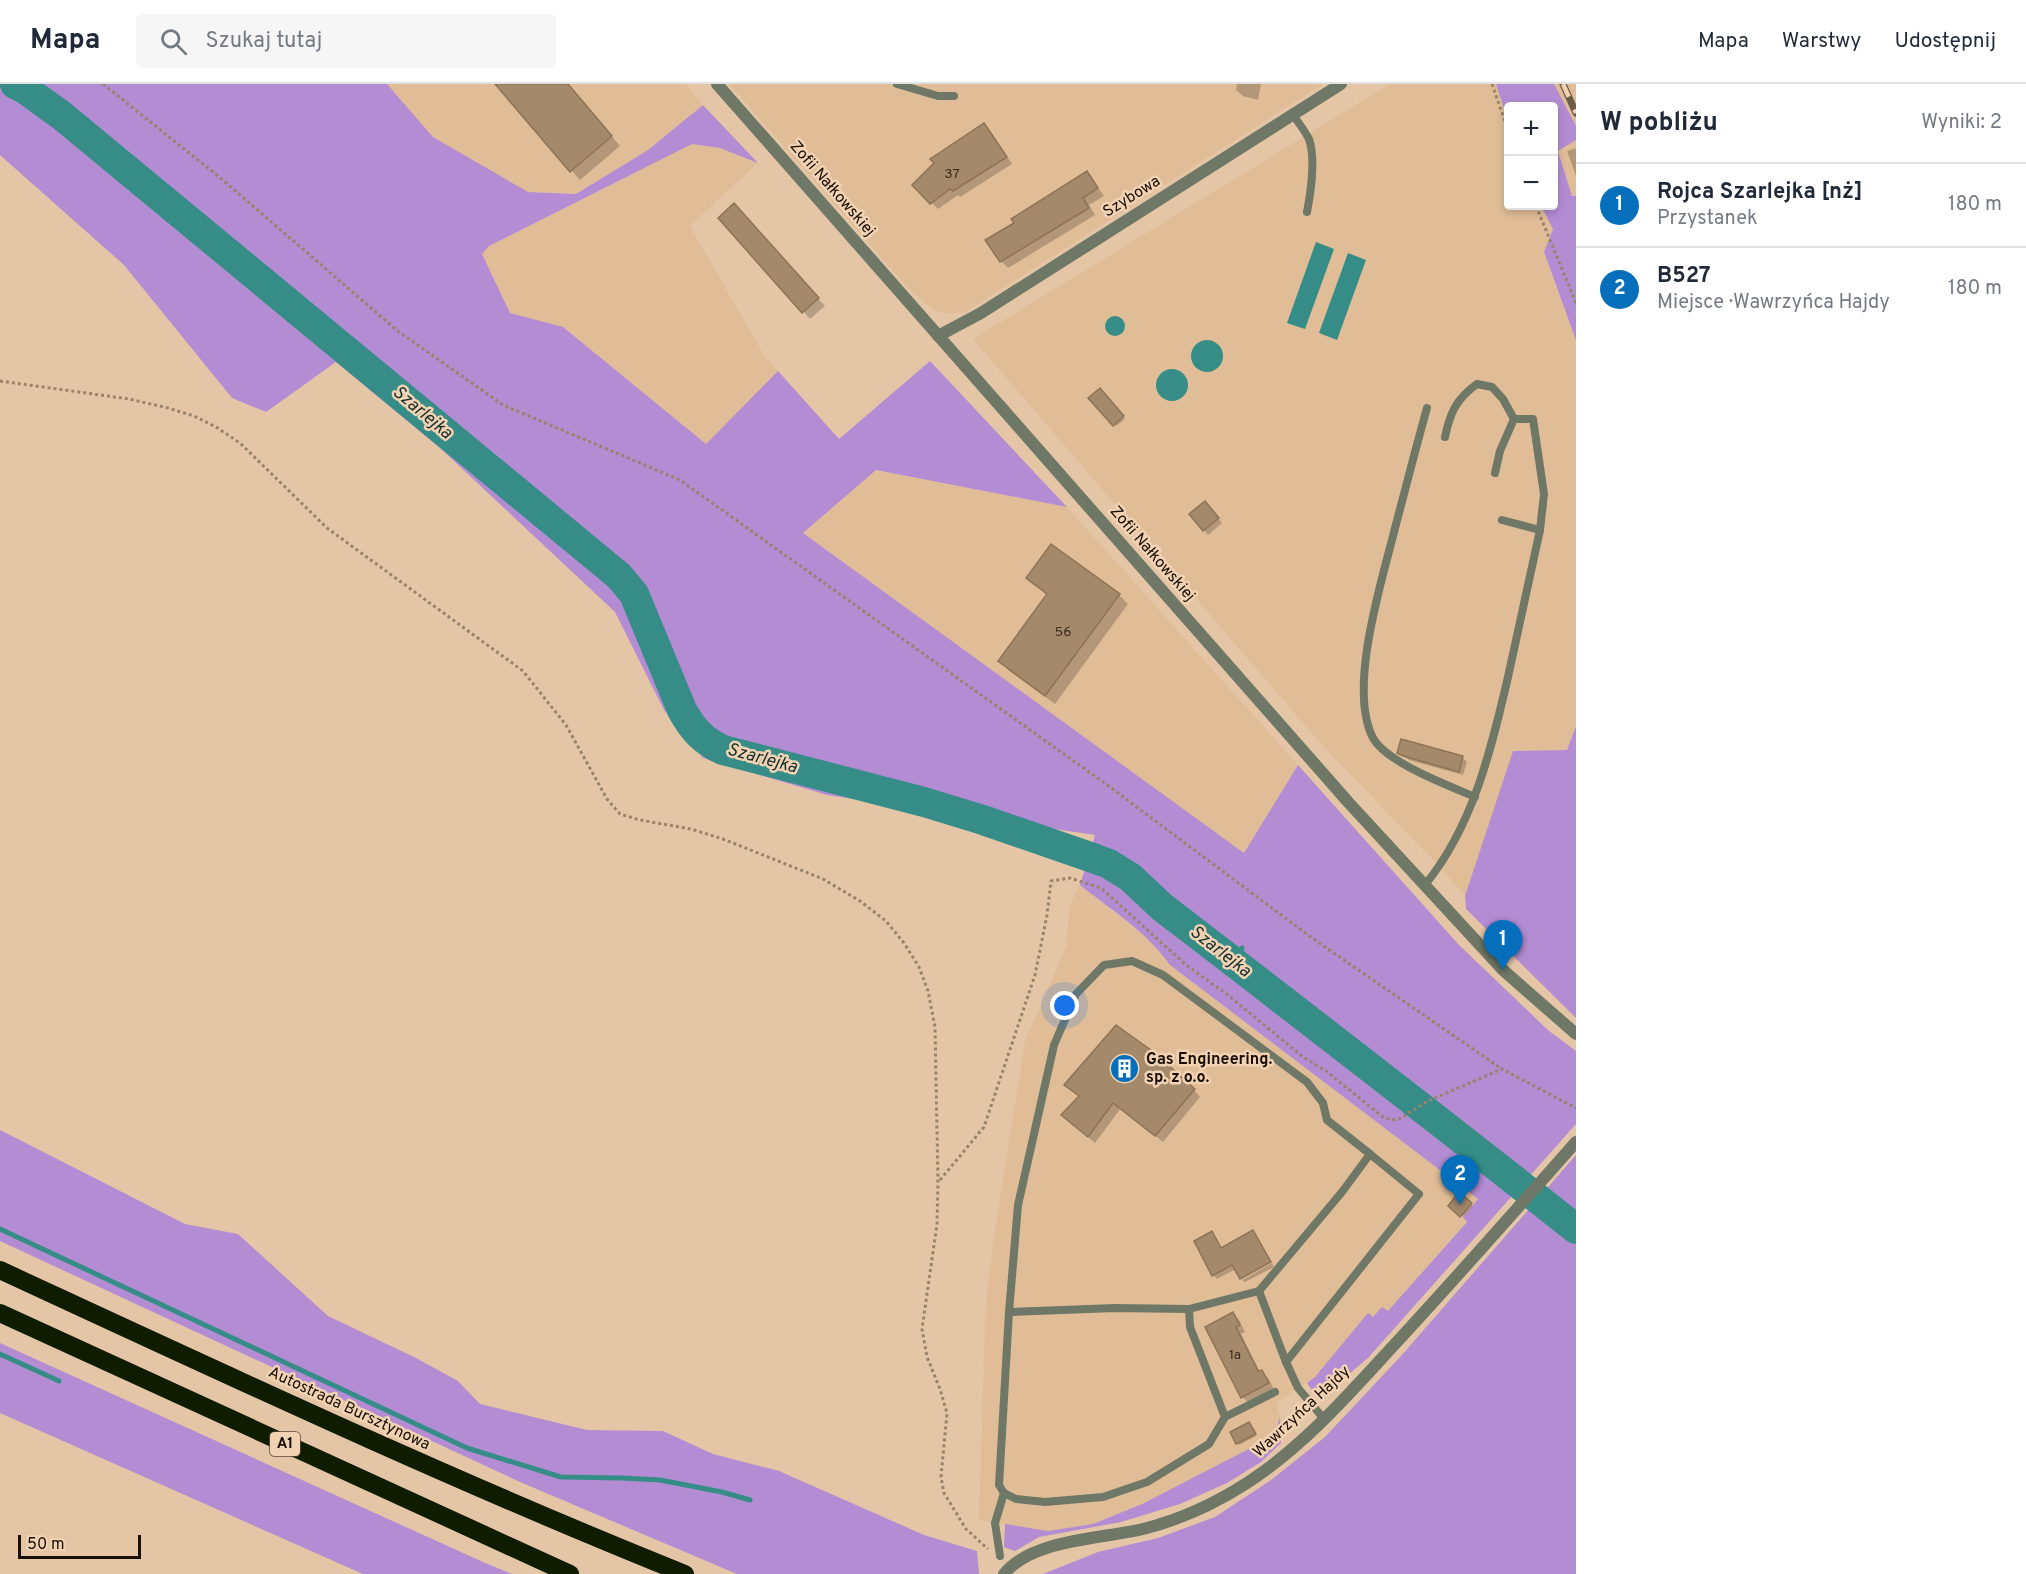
<!DOCTYPE html>
<html lang="pl">
<head>
<meta charset="utf-8">
<style>
	:root { --surface:#fff; --page:#f6f6f7; --text:#1f2937; --muted:#747a83; --line:#e0e1e3; --accent:#056fbb }
	body { margin:0; font-family:Overpass,sans-serif; background:var(--page); color:var(--text) }
	.controls { position:absolute; right:18px; top:18px; display:grid; overflow:hidden; border-radius:6px; box-shadow:0 3px 9px #0003 }
	.controls button { width:54px; height:54px; display:grid; place-items:center; padding:0; border:0; border-bottom:2px solid var(--line); background:var(--surface); color:var(--text); font:30px sans-serif }
	.scale { position:absolute; left:18px; bottom:15px; width:123px; box-sizing:border-box; padding-left:6px; border:3px solid #180e04; border-top:0; font-size:16px; line-height:21px; white-space:nowrap; color:#180e04; -webkit-text-stroke:4px #f1d3b3; paint-order:stroke }
	.you { position:absolute; left:1065px; top:922px; width:21px; height:21px; margin:-15px; border:4px solid #fff; border-radius:50%; background:#1a73e8; box-shadow:0 0 0 9px #1a73e833 }
	.badge { display:grid; place-items:center; width:39px; height:39px; border-radius:50%; background:var(--accent); color:#fff; font-size:20px; font-weight:700 }
	.pin { position:absolute; translate:-50% -50px; filter:drop-shadow(0 2px 3px #0008) }
	.pin::after { content:''; position:absolute; top:32px; width:21px; height:18px; background:inherit; clip-path:polygon(0 0,100% 0,50% 100%) }
	.list { margin:0; padding:0; list-style:none }
	h2 { display:flex; justify-content:space-between; align-items:center; height:78px; margin:0; padding:0 24px; font-size:26px }
	h2 small { font-size:20px; font-weight:400; color:var(--muted) }
	.list li { display:grid; grid-template-columns:39px 1fr auto; gap:18px; align-items:center; box-sizing:border-box; height:84px; padding:0 24px; border-top:2px solid var(--line) }
	.list b { display:block; font-size:22px; white-space:nowrap }
	.list p { margin:0; font-size:20px; white-space:nowrap; color:var(--muted) }
	.list em { font-size:20px; font-style:normal; color:var(--muted) }
	.icon { flex:none; width:33px; height:33px; fill:none; stroke:currentColor; stroke-width:2; stroke-linecap:round; stroke-linejoin:round }
	.map { position:relative; flex:none; width:1576px; height:1490px; overflow:hidden }
	header { display:flex; align-items:center; gap:36px; box-sizing:border-box; height:84px; padding:0 30px; background:var(--surface); border-bottom:2px solid var(--line) }
	header strong { font-size:28px }
	nav { display:flex; gap:33px; margin-inline-start:auto; font-size:21px }
	.search { width:420px; height:54px; background:var(--page); display:flex; align-items:center; gap:15px; box-sizing:border-box; padding:0 21px; border-radius:6px; color:var(--muted); font-size:22px }
	main { display:flex }
	aside { flex:1; background:var(--surface) }
	.map>svg:first-child { display:block }
</style>
</head>
<body>
<header>
<strong>Mapa</strong>
<div class="search"><svg class="icon" aria-label="search" viewBox="0 0 24 24"><circle cx="10" cy="10" r="6"/><path d="M15 15l6 6"/></svg>Szukaj tutaj</div>
<nav><a>Mapa</a><a>Warstwy</a><a>Udostępnij</a></nav>
</header>
<main>
<div class="map">
<svg width="1576" height="1490" viewBox="0 0 1576 1490">
	<rect width="100%" height="100%" fill="#e4c6a6"/>
	<g fill="#e0bd97">
		<polygon points="387,0 686,0 703,21 648,66 576,110 528,108 433,53"/>
		<polygon points="729,0 1323,0 967,227 952,230 935,227 908,204"/>
		<polygon points="1390,0 1496,0 1508,37 1508,122 1541,122 1553,145 1544,168 1576,256 1576,642 1567,666 1513,667 1465,812 1440,783 1321,660 973,255"/>
		<polygon points="1552,0 1576,0 1576,43"/>
		<polygon points="1576,56 1576,112 1572,112 1558,66"/>
		<polygon points="692,60 720,64 758,79 690,142 765,273 778,287 706,360 563,243 510,229 482,170 489,162"/>
		<polygon points="876,386 1067,423 1298,681 1244,769 803,449"/>
		<polygon points="1080,801 1147,854 1158,864 1170,881 1478,1115 1463,1133 1467,1137 1388,1228 1373,1233 1368,1230 1315,1293 1276,1319 1280,1333 1274,1352 1142,1420 1093,1440 1048,1447 979,1436 985,1236 992,1165 1025,957 1066,863 1070,820"/>
	</g>
	<g fill="#b38cd3">
		<path d="M 0,0 L 387,0 L 433,53 L 528,108 L 576,110 L 648,66 L 703,21 L 758,79 L 720,64 L 692,60 L 489,162 L 482,170 L 510,229 L 563,243 L 706,360 L 778,287 L 839,355 L 930,277 L 1067,423 L 876,386 L 803,449 L 1244,769 L 1298,681 L 1459,861 L 1549,947 L 1576,967 L 1576,1040 L 1368,1274 L 1331,1305 L 1328,1310 L 1312,1306 L 1307,1299 L 1315,1293 L 1368,1229 L 1373,1233 L 1382,1223 L 1388,1227 L 1467,1138 L 1463,1133 L 1478,1115 L 1170,881 C 1147,848 1111,826 1080,801 L 1095,751 L 827,711 L 703,674 L 664,626 L 615,528 L 440,364 L 336,278 L 266,328 L 232,314 L 124,181 L 0,71 Z"/>
		<polygon points="1496,0 1554,0 1576,42 1576,56 1558,67 1572,112 1576,112 1576,256 1544,168 1553,145 1541,122 1554,122 1554,22 1508,22 1508,37"/>
		<polygon points="1576,642 1576,934 1466,825 1465,812 1513,667 1567,666"/>
		<polygon points="0,1046 185,1140 238,1150 328,1232 416,1274 458,1297 480,1320 587,1346 663,1347 713,1370 779,1387 924,1451 977,1467 979,1490 737,1490 520,1398 0,1157"/>
		<polygon points="1576,1071 1576,1490 1043,1490 1098,1468 1158,1454 1215,1433 1271,1396 1325,1353 1401,1272"/>
		<polygon points="0,1259 483,1478 512,1490 363,1490 0,1329"/>
		<polygon points="1280,1333 1281,1359 1261,1378 1227,1399 1180,1420 1121,1438 1039,1453 1015,1467 1004,1463 1005,1440 1048,1447 1093,1440 1142,1420 1274,1352"/>
	</g>
	<g fill="#368d87">
		<polygon points="1316,158 1334,165 1305,245 1287,239"/>
		<polygon points="1348,169 1366,176 1337,256 1319,249"/>
		<circle cx="1115" cy="242" r="10"/>
		<circle cx="1207" cy="272" r="16"/>
		<circle cx="1172" cy="301" r="16"/>
	</g>
	<g fill="#0003">
		<polygon points="496,0 567,0 620,62 580,96"/>
		<polygon points="1237,0 1261,0 1258,16 1243,12 1236,6"/>
		<polygon points="984,41 991,48 1012,80 960,113 958,111 938,125 914,101"/>
		<polygon points="1576,64 1576,92 1567,67"/>
		<polygon points="1087,89 1104,112 1089,121 1095,131 1008,184 1001,177 1016,139"/>
		<polygon points="741,128 825,222 810,235 720,134"/>
		<polygon points="1100,306 1125,335 1116,342 1091,314"/>
		<polygon points="1209,423 1222,439 1208,451 1191,430"/>
		<polygon points="1028,494 1119,511 1128,520 1055,620 1009,587 1000,577 1048,511"/>
		<polygon points="1399,668 1463,674 1467,678 1463,691 1409,676"/>
		<polygon points="1066,1001 1194,1006 1200,1013 1163,1058 1121,1024 1095,1059 1063,1031 1080,1013"/>
		<polygon points="1459,1110 1473,1122 1463,1133 1450,1122"/>
		<polygon points="1253,1148 1271,1177 1240,1193 1236,1185 1217,1195 1213,1191 1212,1149 1222,1166"/>
		<polygon points="1272,1179 1274,1183 1245,1198 1242,1196"/>
		<polygon points="1233,1230 1239,1236 1245,1248 1241,1250 1260,1288 1268,1294 1274,1305 1249,1319 1242,1313"/>
		<polygon points="1251,1342 1256,1352 1239,1361 1232,1349"/>
	</g>
	<g fill="none" stroke-linecap="round" stroke-linejoin="round">
		<g stroke="#368d87" stroke-width="5">
			<polyline points="1235,880 1242,864"/>
			<polyline points="0,1145 467,1364 561,1393 622,1394 660,1396 722,1408 750,1416"/>
			<polyline points="0,1270 59,1297"/>
		</g>
		<path stroke="#368d87" stroke-width="30" d="M 15,0 L 25,5 L 61,31 L 619,492 L 634,510 L 682,626 C 693,646 703,657 723,666 L 924,718 L 983,736 L 1093,774 L 1109,780 L 1130,793 L 1162,823 C 1301,930 1439,1036 1576,1145"/>
	</g>
	<g fill="#a5896b" stroke="#8e7355" stroke-width="1.5">
		<polygon points="495,0 568,0 612,52 570,88"/>
		<polygon points="984,39 1007,73 953,107 950,105 930,120 912,101 934,79 930,75"/>
		<polygon points="1087,87 1098,104 1083,114 1089,124 1000,178 985,156 1014,139 1011,135"/>
		<polygon points="734,119 819,214 802,229 718,134"/>
		<polygon points="1100,304 1124,332 1113,342 1088,314"/>
		<polygon points="1205,417 1219,434 1203,447 1189,430"/>
		<polygon points="1051,460 1120,510 1045,612 998,577 1047,510 1026,494"/>
		<polygon points="1401,655 1463,672 1459,688 1403,672 1397,669"/>
		<polygon points="1116,941 1155,969 1195,1005 1155,1052 1113,1019 1088,1053 1061,1031 1079,1012 1064,1001"/>
		<polygon points="1459,1108 1472,1119 1460,1133 1448,1122"/>
		<polygon points="1253,1146 1271,1178 1240,1195 1232,1181 1212,1192 1194,1157 1212,1147 1221,1164"/>
		<polygon points="1233,1228 1240,1241 1236,1243 1258,1287 1262,1286 1269,1299 1241,1314 1205,1243"/>
		<polygon points="1249,1338 1256,1350 1236,1360 1230,1348"/>
	</g>
	<g fill="none" stroke-linecap="round" stroke-linejoin="round">
		<g stroke="#99836b" stroke-width="3" stroke-dasharray="3 3" stroke-linecap="butt">
			<polyline points="103,0 218,92 399,248 503,321 680,396 1110,703 1312,854 1502,985"/>
			<polyline points="1492,0 1508,46"/>
			<polyline points="1536,122 1576,219"/>
			<polyline points="0,297 129,315 168,324 194,332 216,343 240,359 327,444 523,587 566,641 607,715 620,730 640,736 691,745 723,755 823,795 860,817 886,837 904,859 919,883 928,907 935,943 938,1098 937,1140 922,1245 927,1273 940,1305 947,1329 941,1393 944,1409 966,1445 988,1465"/>
			<polyline points="940,1096 984,1043 1035,891 1047,831 1051,797 1070,794 1101,804 1185,880 1229,912 1303,973 1326,987 1383,1033 1392,1036 1399,1035 1428,1017 1502,985 1576,1024"/>
		</g>
		<g stroke="#6f7767" stroke-width="8">
			<polyline points="897,0 938,12 954,12"/>
			<path d="M 1293,31 C 1298,38 1305,47 1309,55 C 1316,75 1311,107 1307,128"/>
			<path d="M 1427,324 C 1415,367 1404,410 1393,452 C 1380,503 1348,606 1373,654 C 1387,679 1448,701 1475,713"/>
			<path d="M 1445,353 C 1450,329 1456,315 1477,300 L 1492,303 L 1503,315 L 1514,335"/>
			<polyline points="1502,436 1540,446"/>
			<path d="M 1424,802 C 1473,743 1491,666 1508,593 C 1519,544 1529,495 1540,446 L 1544,410 L 1533,335 L 1514,335 L 1500,367 L 1495,389"/>
			<polyline points="1259,1207 1189,1225 1190,1243 1225,1333 1275,1308"/>
			<polyline points="1189,1225 1115,1224 1009,1228 999,1401 1004,1409 1016,1415 1045,1418 1103,1413 1147,1398 1209,1360 1225,1333"/>
			<polyline points="1009,1228 1018,1121 1054,961 1076,910 1104,881 1132,877 1163,891 1307,998 1323,1019 1327,1036 1370,1070 1342,1108 1259,1207 1286,1278 1298,1304 1324,1335"/>
			<polyline points="1286,1278 1419,1110 1370,1070"/>
			<polyline points="1000,1472 995,1439 1004,1409"/>
		</g>
		<g stroke="#6f7767" stroke-width="12">
			<polyline points="938,252 981,229 1341,0"/>
			<path d="M 1004,1490 C 1032,1455 1102,1455 1143,1445 C 1179,1436 1216,1419 1247,1399 C 1304,1362 1349,1310 1395,1260 C 1456,1194 1516,1126 1576,1058"/>
		</g>
		<polyline stroke="#6f7767" stroke-width="12" points="717,0 1349,719 1503,886 1576,950"/>
		<g stroke="#101c00" stroke-width="18">
			<path d="M 0,1186 C 227,1291 453,1397 685,1490"/>
			<polyline points="0,1229 570,1490"/>
		</g>
		<defs>
			<polyline id="rail" points="1563,0 1576,29"/>
		</defs>
		<use href="#rail" stroke="#6d5a47" stroke-width="7"/>
		<use href="#rail" stroke="#f1d3b3" stroke-width="4.5" stroke-dasharray="14" stroke-linecap="butt"/>
	</g>
	<defs>
		<symbol id="building-disc" viewBox="-11 -11 22 22"><circle r="9.5" fill="#056fbb" stroke="#f1d3b3"/><path d="M-4-6H4V6H1V3H-1V6H-4ZM-2.5-4.3h1.7v1.8h-1.7ZM.8-4.3h1.7v1.8H.8ZM-2.5-1h1.7V.8h-1.7ZM.8-1h1.7V.8H.8Z" fill="#fff"/></symbol>
	</defs>
	<g fill-rule="evenodd">
		<use href="#building-disc" x="1108" y="968" width="33" height="33"/>
	</g>
	<g text-anchor="middle" dominant-baseline="central" stroke-width="5" stroke-linejoin="round" paint-order="stroke">
		<g font-size="14" fill="#3b2d1e">
			<text x="952" y="90">37</text>
			<text x="1063" y="548">56</text>
			<text x="1235" y="1271">1a</text>
		</g>
		<rect fill="#f1d3b3" stroke="#594938" stroke-width="1.5" x="270" y="1348" width="30" height="24" rx="4.5"/>
		<g font-size="15" font-weight="bold" fill="#180e04">
			<text x="285" y="1360">A1</text>
		</g>
		<g font-size="16" fill="#180e04" stroke="#f1d3b3">
			<text transform="translate(832 105) rotate(49)">Zofii Nałkowskiej</text>
			<text transform="translate(1132 113) rotate(-32)">Szybowa</text>
			<text transform="translate(1152 470) rotate(49)">Zofii Nałkowskiej</text>
			<text transform="translate(349 1325) rotate(25)">Autostrada Bursztynowa</text>
			<text transform="translate(1302 1328) rotate(-43)">Wawrzyńca Hajdy</text>
		</g>
		<g font-size="16" font-weight="bold" fill="#180e04" stroke="#f1d3b3" text-anchor="start">
			<text x="1146" y="976">Gas Engineering.<tspan x="1146" dy="18">sp. z o.o.</tspan></text>
		</g>
		<g font-size="18" font-style="italic" fill="#142f2d" stroke="#f1d3b3">
			<text transform="translate(422 329) rotate(40)">Szarlejka</text>
			<text transform="translate(762 675) rotate(15)">Szarlejka</text>
			<text transform="translate(1220 868) rotate(38)">Szarlejka</text>
		</g>
	</g>
</svg>
<div class="controls">
<button>+</button>
<button>−</button>
</div>
<div class="scale">50 m</div>
<div class="you"></div>
<div class="pin badge" style="left:1503px;top:886px">1</div>
<div class="pin badge" style="left:1460px;top:1121px">2</div>
</div>
<aside>
<h2>W pobliżu<small>Wyniki: 2</small></h2>
<ul class="list">
<li><span class="badge">1</span><div><b>Rojca Szarlejka [nż]</b><p>Przystanek</p></div><em>180 m</em></li>
<li><span class="badge">2</span><div><b>B527</b><p>Miejsce · Wawrzyńca Hajdy</p></div><em>180 m</em></li>
</ul>
</aside>
</main>
</body>
</html>
